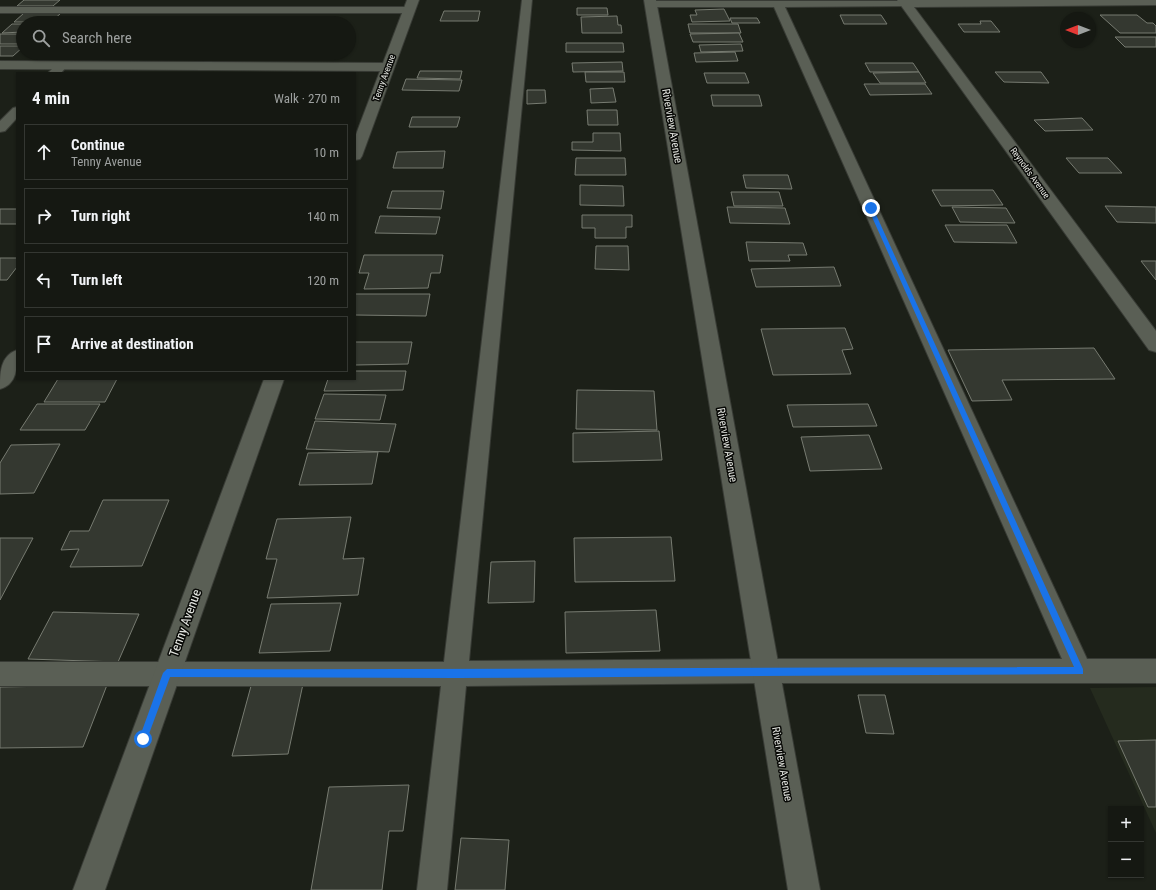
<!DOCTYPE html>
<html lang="en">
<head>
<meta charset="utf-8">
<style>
	:root { --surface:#151812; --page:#1e211b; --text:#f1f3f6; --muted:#9da09f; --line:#343732 }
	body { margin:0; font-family:"Roboto Condensed",sans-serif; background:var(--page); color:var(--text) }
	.controls { position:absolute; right:12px; bottom:12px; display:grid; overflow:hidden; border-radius:0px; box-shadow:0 1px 3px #0004 }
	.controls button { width:36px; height:36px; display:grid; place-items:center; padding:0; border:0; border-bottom:1px solid var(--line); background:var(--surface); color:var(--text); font:20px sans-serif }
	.compass { position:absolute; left:1060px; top:12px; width:36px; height:36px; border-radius:50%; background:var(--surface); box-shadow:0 1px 3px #0004; rotate:270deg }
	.stop { position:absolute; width:12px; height:12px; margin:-9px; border:3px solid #1a73e8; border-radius:50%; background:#fff }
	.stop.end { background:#1a73e8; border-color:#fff; box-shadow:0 1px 4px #0008 }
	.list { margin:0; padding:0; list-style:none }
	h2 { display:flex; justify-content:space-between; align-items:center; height:52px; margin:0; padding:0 16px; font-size:17px }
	h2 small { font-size:13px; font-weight:400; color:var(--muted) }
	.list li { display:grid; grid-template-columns:26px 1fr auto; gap:12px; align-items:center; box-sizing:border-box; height:56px; margin:0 8px 8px; padding:0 8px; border:1px solid var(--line); border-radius:0px }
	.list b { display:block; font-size:15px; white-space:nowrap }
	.list p { margin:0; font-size:13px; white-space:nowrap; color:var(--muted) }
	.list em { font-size:13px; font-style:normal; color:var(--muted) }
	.icon { flex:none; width:22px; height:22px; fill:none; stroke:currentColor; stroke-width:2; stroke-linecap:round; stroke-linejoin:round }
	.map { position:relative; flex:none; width:1156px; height:890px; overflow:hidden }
	.search { position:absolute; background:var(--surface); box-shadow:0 1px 3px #0004; left:16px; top:16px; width:340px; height:44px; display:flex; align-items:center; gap:10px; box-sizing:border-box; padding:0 14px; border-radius:22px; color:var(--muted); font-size:15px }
	.panel { position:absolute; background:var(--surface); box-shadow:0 1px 3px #0004; left:16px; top:72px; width:340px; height:308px; border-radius:0px }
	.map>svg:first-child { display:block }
</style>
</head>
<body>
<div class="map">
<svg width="1156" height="890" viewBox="0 0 1156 890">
	<rect width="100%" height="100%" fill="#1c2018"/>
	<polygon fill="#252b1e" points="1156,687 1156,833 1090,688"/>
	<g fill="#343830" stroke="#777b71">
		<polygon points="24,0 60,0 53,6 17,6"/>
		<polygon points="577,8 607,8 608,15 577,15"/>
		<polygon points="724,9 730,21 692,22 690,15 697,15 695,10"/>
		<polygon points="444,11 480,11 478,21 440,21"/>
		<polygon points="24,13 61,13 51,22 14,22"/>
		<polygon points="840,15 881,15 887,24 844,24"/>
		<polygon points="1100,15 1137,15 1147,23 1153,23 1156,26 1156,33 1120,33"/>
		<polygon points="617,16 618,25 621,25 622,33 582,33 581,17"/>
		<polygon points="730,18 757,18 760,23 732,23"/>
		<polygon points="980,21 991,21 1000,32 964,32 958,24 981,24"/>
		<polygon points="12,24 23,24 23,32 2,33"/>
		<polygon points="688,24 738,24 741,33 690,33"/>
		<polygon points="739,33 743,42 693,42 690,34"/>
		<rect x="0" y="34" width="23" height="10"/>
		<polygon points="1115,37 1156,37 1156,47 1125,47"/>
		<polygon points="566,43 623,43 624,52 566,52"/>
		<polygon points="741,44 743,51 701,52 699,45"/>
		<polygon points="0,46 23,46 23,47 13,56 0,56"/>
		<polygon points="735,52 738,61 696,62 694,53"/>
		<polygon points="622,62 623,71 573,72 572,63"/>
		<polygon points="865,63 913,63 919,72 870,72"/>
		<polygon points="420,71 462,71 460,79 417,78"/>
		<polygon points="585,72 624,72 625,82 586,82"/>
		<polygon points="919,72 926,83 880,83 873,73"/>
		<polygon points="995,72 1041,72 1049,83 1004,82"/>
		<polygon points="704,73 745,73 749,83 707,83"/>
		<polygon points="406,79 462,80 459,91 402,90"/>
		<polygon points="864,84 925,84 932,94 870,95"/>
		<polygon points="613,88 616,102 591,103 590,89"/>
		<polygon points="527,90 545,90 546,103 527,104"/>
		<polygon points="711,95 759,95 762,106 713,106"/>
		<polygon points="587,110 617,110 618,125 588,125"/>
		<polygon points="412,117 460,117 457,127 409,127"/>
		<polygon points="1082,118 1093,130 1045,131 1034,120"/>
		<polygon points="593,133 620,133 621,151 572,150 572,142 593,142"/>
		<polygon points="445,151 443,168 393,168 397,152"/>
		<polygon points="576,158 625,158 626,175 575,175"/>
		<polygon points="1066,158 1108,158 1122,173 1079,173"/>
		<polygon points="743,175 788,175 792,189 746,188"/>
		<polygon points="580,185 623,186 624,206 580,205"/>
		<polygon points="932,190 993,190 1003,205 941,206"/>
		<polygon points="392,191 444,191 441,209 387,208"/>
		<polygon points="731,192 779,192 783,206 734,206"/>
		<polygon points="1105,206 1156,207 1156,223 1117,222"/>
		<polygon points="727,207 785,208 790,224 730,223"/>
		<polygon points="952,207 1006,208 1015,223 960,222"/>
		<rect x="0" y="209" width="17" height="15"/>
		<polygon points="582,215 632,215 632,227 626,227 626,238 595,238 595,228 582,228"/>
		<polygon points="380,216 440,217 436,234 375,233"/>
		<polygon points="945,225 1007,225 1017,243 954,242"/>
		<polygon points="746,242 803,243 807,255 788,255 790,261 749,261"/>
		<polygon points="596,246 628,246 629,270 595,269"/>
		<polygon points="364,255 443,255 440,273 431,273 428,288 364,289 369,273 359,273"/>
		<polygon points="0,258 17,258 17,267 7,280 0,280"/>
		<polygon points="1141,261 1156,261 1156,280"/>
		<polygon points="834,267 841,286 756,287 751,269"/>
		<polygon points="355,294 430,294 426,316 355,315"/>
		<polygon points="845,328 853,349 842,350 851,374 773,375 761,329"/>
		<polygon points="355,342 412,342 408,364 355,365"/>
		<polygon points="1094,348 1115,379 1002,380 1012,400 972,401 948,350"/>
		<polygon points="355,371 406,371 403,390 324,391 328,379 355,379"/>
		<polygon points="58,379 117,379 105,402 44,402"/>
		<polygon points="577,390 654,391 657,430 576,429"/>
		<polygon points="324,394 386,395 380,420 315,419"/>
		<polygon points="37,404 100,404 85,430 20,430"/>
		<polygon points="868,404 877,426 793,427 787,405"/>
		<polygon points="315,421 396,424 389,452 306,449"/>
		<polygon points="659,431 662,460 573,462 573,433"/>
		<polygon points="869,435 882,469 810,471 801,437"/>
		<polygon points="60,444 34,493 0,494 0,463 11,445"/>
		<polygon points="378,452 372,484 299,485 308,453"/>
		<polygon points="103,500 169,500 142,566 70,567 79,549 61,550 70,531 89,531"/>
		<polygon points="351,517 343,559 364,558 358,595 267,598 277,559 266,559 277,519"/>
		<polygon points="671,537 675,581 575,582 574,538"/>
		<polygon points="0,538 33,538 0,600"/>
		<polygon points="535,561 534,602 488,603 491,562"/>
		<polygon points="341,603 330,651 259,653 271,604"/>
		<polygon points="656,610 660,651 566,653 565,612"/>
		<polygon points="53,612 139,614 118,662 28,659"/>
		<polygon points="303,684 288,754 232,756 251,686"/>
		<polygon points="107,685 83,747 0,748 0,687"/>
		<polygon points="858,695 885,695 894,734 866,733"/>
		<polygon points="1156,740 1156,807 1148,807 1118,741"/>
		<polygon points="409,785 403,831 389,831 382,890 311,890 329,787"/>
		<polygon points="461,838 509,840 505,890 455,890"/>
	</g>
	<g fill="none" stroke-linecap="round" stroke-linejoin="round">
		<defs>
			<g id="lane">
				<polygon points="522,0 532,0 469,661 766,659 1062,659 774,7 651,7 646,4 651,1 906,1 911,4 910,6 785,7 1087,659 1156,659 1156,683 766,683 466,686 447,890 417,890 441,686 0,686 0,662 444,662"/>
				<polygon points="0,7 409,7 414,10 409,13 0,13"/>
				<polygon points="61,63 65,64 67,66 61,73 48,73 57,64"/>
				<polygon points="17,107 17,118 5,131 0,132 0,121 13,108"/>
			</g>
			<g id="street">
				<polygon points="407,0 419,0 362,156 360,159 355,160 355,137 380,71 0,69 0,61 383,63"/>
				<polygon points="644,0 656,0 820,890 788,890"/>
				<polygon points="897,0 1156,0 1156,5 914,7 1156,331 1156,352 1149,350"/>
				<path d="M 17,350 C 17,366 18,384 0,389 C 0,373 0,356 17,350 Z"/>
				<polygon points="264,379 284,379 105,890 73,890"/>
			</g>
		</defs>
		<use href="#lane" stroke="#383b35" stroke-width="2"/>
		<use href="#street" stroke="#383b35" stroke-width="2"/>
		<use href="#lane" fill="#5a5f55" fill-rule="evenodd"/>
		<use href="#street" fill="#5a5f55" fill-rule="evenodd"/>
	</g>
	<path fill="#1a73e8" d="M 871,206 L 873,208 L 1083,669 L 1083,674 L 456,678 L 170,677 L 146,742 L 143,744 L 140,742 L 139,739 L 163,673 L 167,669 C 469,670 772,667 1074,667 L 868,208 Z"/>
	<g text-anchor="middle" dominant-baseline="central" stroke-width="3" stroke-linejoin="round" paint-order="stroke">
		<g font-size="9" fill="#e6e8e3" stroke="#080906">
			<text transform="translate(384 78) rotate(-70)">Tenny Avenue</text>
			<text transform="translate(1030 173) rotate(54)">Reynolds Avenue</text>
		</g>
		<g font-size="11" fill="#e6e8e3" stroke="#080906">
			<text transform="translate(672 126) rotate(80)">Riverview Avenue</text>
			<text transform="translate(727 445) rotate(80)">Riverview Avenue</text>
			<text transform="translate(782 764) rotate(80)">Riverview Avenue</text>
		</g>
		<g font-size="13" fill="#e6e8e3" stroke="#080906">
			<text transform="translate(185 623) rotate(-70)">Tenny Avenue</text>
		</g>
	</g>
</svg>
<div class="controls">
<button>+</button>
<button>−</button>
</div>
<svg class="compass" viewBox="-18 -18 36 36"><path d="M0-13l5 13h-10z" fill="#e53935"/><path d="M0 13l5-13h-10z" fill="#9da09f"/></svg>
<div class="stop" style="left:143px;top:739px"></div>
<div class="stop end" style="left:871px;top:208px"></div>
<div class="search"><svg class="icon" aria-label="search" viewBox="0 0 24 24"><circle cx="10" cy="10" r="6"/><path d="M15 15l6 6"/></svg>Search here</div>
<section class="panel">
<h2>4 min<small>Walk · 270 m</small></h2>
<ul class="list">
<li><svg class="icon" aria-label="ahead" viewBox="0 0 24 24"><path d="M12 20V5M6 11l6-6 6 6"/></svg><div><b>Continue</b><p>Tenny Avenue</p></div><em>10 m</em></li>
<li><svg class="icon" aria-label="right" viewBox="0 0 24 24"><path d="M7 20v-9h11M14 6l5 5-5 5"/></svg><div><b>Turn right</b></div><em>140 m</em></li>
<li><svg class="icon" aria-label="left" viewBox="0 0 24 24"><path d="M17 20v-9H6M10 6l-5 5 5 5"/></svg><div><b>Turn left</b></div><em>120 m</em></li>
<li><svg class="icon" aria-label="arrive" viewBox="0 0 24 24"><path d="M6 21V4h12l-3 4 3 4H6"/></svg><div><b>Arrive at destination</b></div></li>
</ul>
</section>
</div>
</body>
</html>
